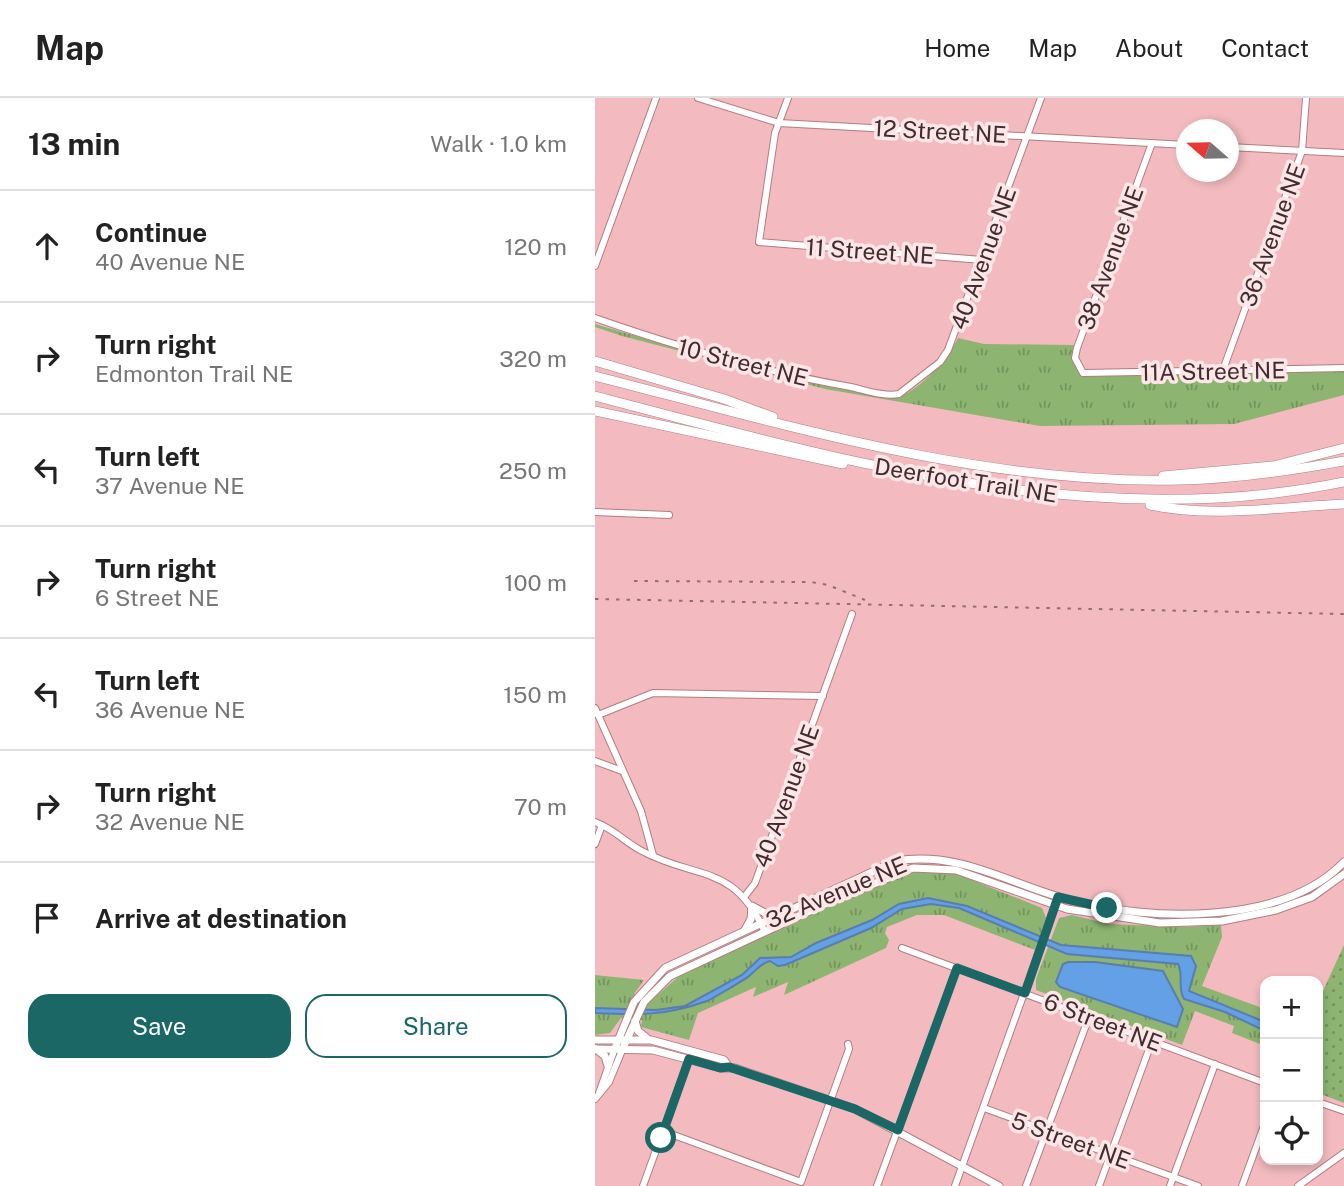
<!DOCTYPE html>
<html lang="en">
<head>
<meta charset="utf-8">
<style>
	:root { --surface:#fff; --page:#f2f2f2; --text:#222; --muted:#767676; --line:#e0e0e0; --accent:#1a6766 }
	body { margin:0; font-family:"Public Sans",sans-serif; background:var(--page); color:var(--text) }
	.controls { position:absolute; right:21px; bottom:21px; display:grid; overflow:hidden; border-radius:14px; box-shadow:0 4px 10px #0003 }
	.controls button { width:63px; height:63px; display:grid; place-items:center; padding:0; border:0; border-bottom:2px solid var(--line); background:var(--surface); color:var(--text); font:35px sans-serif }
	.compass { position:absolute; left:581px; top:21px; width:63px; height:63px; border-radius:50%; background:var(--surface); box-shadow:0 4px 10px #0003; rotate:290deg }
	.stop { position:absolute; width:21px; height:21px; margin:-16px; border:5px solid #1a6766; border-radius:50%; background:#fff }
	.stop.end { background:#1a6766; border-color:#fff; box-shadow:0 2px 7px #0008 }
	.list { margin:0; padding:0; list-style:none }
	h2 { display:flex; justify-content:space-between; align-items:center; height:91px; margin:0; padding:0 28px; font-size:30px }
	h2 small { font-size:23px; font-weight:400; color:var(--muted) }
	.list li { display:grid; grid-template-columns:46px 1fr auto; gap:21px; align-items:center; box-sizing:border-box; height:112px; padding:0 28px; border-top:2px solid var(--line) }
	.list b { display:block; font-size:26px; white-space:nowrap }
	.list p { margin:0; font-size:23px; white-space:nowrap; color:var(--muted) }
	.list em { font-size:23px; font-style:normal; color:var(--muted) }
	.actions { display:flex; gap:14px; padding:21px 28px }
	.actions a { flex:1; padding:16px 0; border:2px solid var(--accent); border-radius:21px; text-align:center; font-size:24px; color:var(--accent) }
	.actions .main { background:var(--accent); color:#fff }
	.icon { flex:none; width:38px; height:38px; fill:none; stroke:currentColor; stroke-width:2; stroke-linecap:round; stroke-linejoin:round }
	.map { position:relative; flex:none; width:749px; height:1088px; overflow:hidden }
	header { display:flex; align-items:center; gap:42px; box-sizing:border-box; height:98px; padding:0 35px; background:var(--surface); border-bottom:2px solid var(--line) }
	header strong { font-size:33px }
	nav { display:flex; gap:38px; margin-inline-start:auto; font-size:24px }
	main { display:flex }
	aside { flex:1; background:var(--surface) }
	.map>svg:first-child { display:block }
</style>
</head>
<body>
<header>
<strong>Map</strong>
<nav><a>Home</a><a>Map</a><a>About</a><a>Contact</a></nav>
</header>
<main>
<aside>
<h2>13 min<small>Walk · 1.0 km</small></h2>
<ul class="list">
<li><svg class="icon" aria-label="ahead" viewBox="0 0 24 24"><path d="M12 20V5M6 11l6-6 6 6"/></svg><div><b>Continue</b><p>40 Avenue NE</p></div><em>120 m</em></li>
<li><svg class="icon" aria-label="right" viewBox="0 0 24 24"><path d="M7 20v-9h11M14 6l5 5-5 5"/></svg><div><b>Turn right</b><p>Edmonton Trail NE</p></div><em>320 m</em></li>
<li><svg class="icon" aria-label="left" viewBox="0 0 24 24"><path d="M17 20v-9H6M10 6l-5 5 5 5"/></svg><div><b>Turn left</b><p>37 Avenue NE</p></div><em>250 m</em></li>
<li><svg class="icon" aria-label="right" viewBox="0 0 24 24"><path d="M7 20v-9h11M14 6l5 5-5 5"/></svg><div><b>Turn right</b><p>6 Street NE</p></div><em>100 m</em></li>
<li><svg class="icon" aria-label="left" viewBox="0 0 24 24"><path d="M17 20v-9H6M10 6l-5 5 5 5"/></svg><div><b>Turn left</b><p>36 Avenue NE</p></div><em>150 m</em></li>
<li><svg class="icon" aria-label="right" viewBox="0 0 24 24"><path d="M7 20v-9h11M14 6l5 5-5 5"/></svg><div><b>Turn right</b><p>32 Avenue NE</p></div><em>70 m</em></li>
<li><svg class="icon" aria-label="arrive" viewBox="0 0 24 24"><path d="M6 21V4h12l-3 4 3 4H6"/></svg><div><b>Arrive at destination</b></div></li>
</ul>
<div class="actions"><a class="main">Save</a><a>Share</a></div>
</aside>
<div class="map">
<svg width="749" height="1088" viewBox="0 0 749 1088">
	<defs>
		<pattern id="grass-dots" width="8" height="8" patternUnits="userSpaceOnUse" patternTransform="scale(1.75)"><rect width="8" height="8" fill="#8db471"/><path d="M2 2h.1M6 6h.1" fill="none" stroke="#75935d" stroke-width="1.8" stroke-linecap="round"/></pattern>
		<pattern id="park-tufts" width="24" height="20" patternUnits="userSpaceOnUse" patternTransform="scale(1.75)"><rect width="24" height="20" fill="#8db471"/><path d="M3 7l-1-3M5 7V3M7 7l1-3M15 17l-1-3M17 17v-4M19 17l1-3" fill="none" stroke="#75935d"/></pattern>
	</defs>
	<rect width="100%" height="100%" fill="#f3bbc0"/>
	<polygon fill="url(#grass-dots)" points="749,847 749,1005 723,995 723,904"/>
	<g fill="url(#park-tufts)">
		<path d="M 0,226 L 133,265 L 296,300 C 319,300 354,260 363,240 L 389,246 L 479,247 C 476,262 479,274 495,278 L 749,273 L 749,297 L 639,326 L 445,328 L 230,291 L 27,238 L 0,229 Z"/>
		<polygon points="326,773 362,776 447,810 451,820 440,852 349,817 322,817 292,829 290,835 294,842 291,850 189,897 193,884 158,899 161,889 103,915 94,942 46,929 47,922 26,920 15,935 0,937 0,877 49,882 39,896 59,900 84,878 294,781"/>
		<polygon points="477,817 514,826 591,829 626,827 627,839 607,888 670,911 670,948 637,935 639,928 600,913 587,947 441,892 441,881 464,820"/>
	</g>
	<g fill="#64a0e5" stroke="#5a7dae" stroke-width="2">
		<path d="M 333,800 L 372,808 L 466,847 L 596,858 L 601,868 L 594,893 L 670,924 L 670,933 L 630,914 L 589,901 C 582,889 589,878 583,866 L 472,856 L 364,810 L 336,806 L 307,811 L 276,830 L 190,867 L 183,868 L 175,863 C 164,866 162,872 154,878 C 151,881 115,902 112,903 C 70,918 45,917 0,915 L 0,910 L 61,912 L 90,908 L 147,877 L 165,860 L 196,859 L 221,845 L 277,822 L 304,806 Z"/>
		<polygon points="473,864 500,864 568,873 588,911 582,929 465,889 461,884 468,866"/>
	</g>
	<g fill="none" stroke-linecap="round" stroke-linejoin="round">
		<defs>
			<g id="minor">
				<polyline points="103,0 184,25 592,47"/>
				<polyline points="193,0 180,35 164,144 387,162"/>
				<polyline points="557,45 482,250 480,260 488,275 749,270"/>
				<polyline points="634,49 749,55"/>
				<polyline points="0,168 61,0"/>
				<path d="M 0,220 C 83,249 169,274 256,289 C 270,292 289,299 304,296 L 345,264 L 353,252 L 446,0"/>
				<polyline points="628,272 707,53 711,0"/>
				<polyline points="0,414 74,417"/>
				<polyline points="0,610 46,713 58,757"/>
				<polyline points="3,617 58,595 228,598"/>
				<polyline points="0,663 27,673"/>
				<path d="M 0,724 C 22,733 27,742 45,752 C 102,783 138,764 170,834"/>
				<polyline points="0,746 7,727"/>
				<polyline points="150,798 160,785 257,516"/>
				<polyline points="307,850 670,985"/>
				<polyline points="4,995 20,950"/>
				<polyline points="0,1001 14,984 28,950"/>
				<polyline points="723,1004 749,1013"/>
				<polyline points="389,1010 603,1088"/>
				<polyline points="68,1033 206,1084 254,951 253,946"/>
				<polyline points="48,1088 94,961"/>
				<polyline points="282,1088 362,870"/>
				<polyline points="360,1088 462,803"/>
				<polyline points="431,1088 494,919"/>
				<polyline points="504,1088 557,943"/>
				<polyline points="575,1088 620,966"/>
				<polyline points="647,1088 670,1025"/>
				<polyline points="703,1088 749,1055"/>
			</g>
			<g id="major">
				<polyline points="150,832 156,821 157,808 170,815 183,814"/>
				<polyline points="40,923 43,933 53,941"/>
				<polyline points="0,942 56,942 129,962 134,969"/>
				<path d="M 20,950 L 39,904 L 70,870 L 301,763 C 365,752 416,787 475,802 C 554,823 688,828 749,764"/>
				<polyline points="28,950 49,904 75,878 234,804 318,770 361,772 472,811 565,825 627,823 681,812 717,799 749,776"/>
				<polyline points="0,951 58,952 126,970 140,970 260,1011 404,1088"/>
				<polyline points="1,951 10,958 13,968"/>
			</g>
			<g id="highway">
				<polyline points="0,263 129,301 178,319"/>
				<path d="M 0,278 C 191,327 387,387 586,382 C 642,381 695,373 749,363"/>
				<path d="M 0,298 C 244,362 496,436 749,384"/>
				<polyline points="0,313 248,366"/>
				<polyline points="568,378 678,368 749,350"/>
				<path d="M 555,407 C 617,420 686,409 749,406"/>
			</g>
		</defs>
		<use href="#minor" stroke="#b17d82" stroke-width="8"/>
		<use href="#major" stroke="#b17d82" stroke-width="9"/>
		<use href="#highway" stroke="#b17d82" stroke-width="10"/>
		<use href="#minor" stroke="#fff" stroke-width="6"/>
		<use href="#major" stroke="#fff" stroke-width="7"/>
		<use href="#highway" stroke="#fff" stroke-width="9"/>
		<g stroke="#936e71" stroke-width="2" stroke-dasharray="3.5 7" stroke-linecap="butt">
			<polyline points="39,483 216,484 233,487 270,502"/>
			<polyline points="0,501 749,516"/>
		</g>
	</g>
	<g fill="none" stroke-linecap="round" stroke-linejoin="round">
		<polyline stroke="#1a6766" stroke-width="9" points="66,1040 94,961 125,970 134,969 260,1011 303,1032 362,870 430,895 463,799 512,810"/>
	</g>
	<g text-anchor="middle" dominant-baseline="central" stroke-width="7" stroke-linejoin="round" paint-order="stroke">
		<g font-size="23" fill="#412c2e" stroke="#fde6e7">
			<text transform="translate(345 33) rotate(3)">12 Street NE</text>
			<text transform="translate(677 137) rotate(-70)">36 Avenue NE</text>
			<text transform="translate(275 153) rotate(4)">11 Street NE</text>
			<text transform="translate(388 160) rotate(-70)">40 Avenue NE</text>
			<text transform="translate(515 160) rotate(-70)">38 Avenue NE</text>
			<text transform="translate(148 264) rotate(14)">10 Street NE</text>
			<text transform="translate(618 273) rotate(-1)">11A Street NE</text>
			<text transform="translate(371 382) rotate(9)">Deerfoot Trail NE</text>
			<text transform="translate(191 698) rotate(-70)">40 Avenue NE</text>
			<text transform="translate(241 794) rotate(-23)">32 Avenue NE</text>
			<text transform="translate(508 924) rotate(21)">6 Street NE</text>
			<text transform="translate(476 1042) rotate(20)">5 Street NE</text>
		</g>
	</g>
</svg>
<div class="controls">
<button>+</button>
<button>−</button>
<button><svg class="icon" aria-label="locate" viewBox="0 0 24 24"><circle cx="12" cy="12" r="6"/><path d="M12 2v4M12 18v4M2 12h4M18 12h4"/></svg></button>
</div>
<svg class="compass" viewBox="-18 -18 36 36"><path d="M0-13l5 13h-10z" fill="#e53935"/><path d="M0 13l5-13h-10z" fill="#767676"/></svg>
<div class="stop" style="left:66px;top:1040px"></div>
<div class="stop end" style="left:512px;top:810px"></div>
</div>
</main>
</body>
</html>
